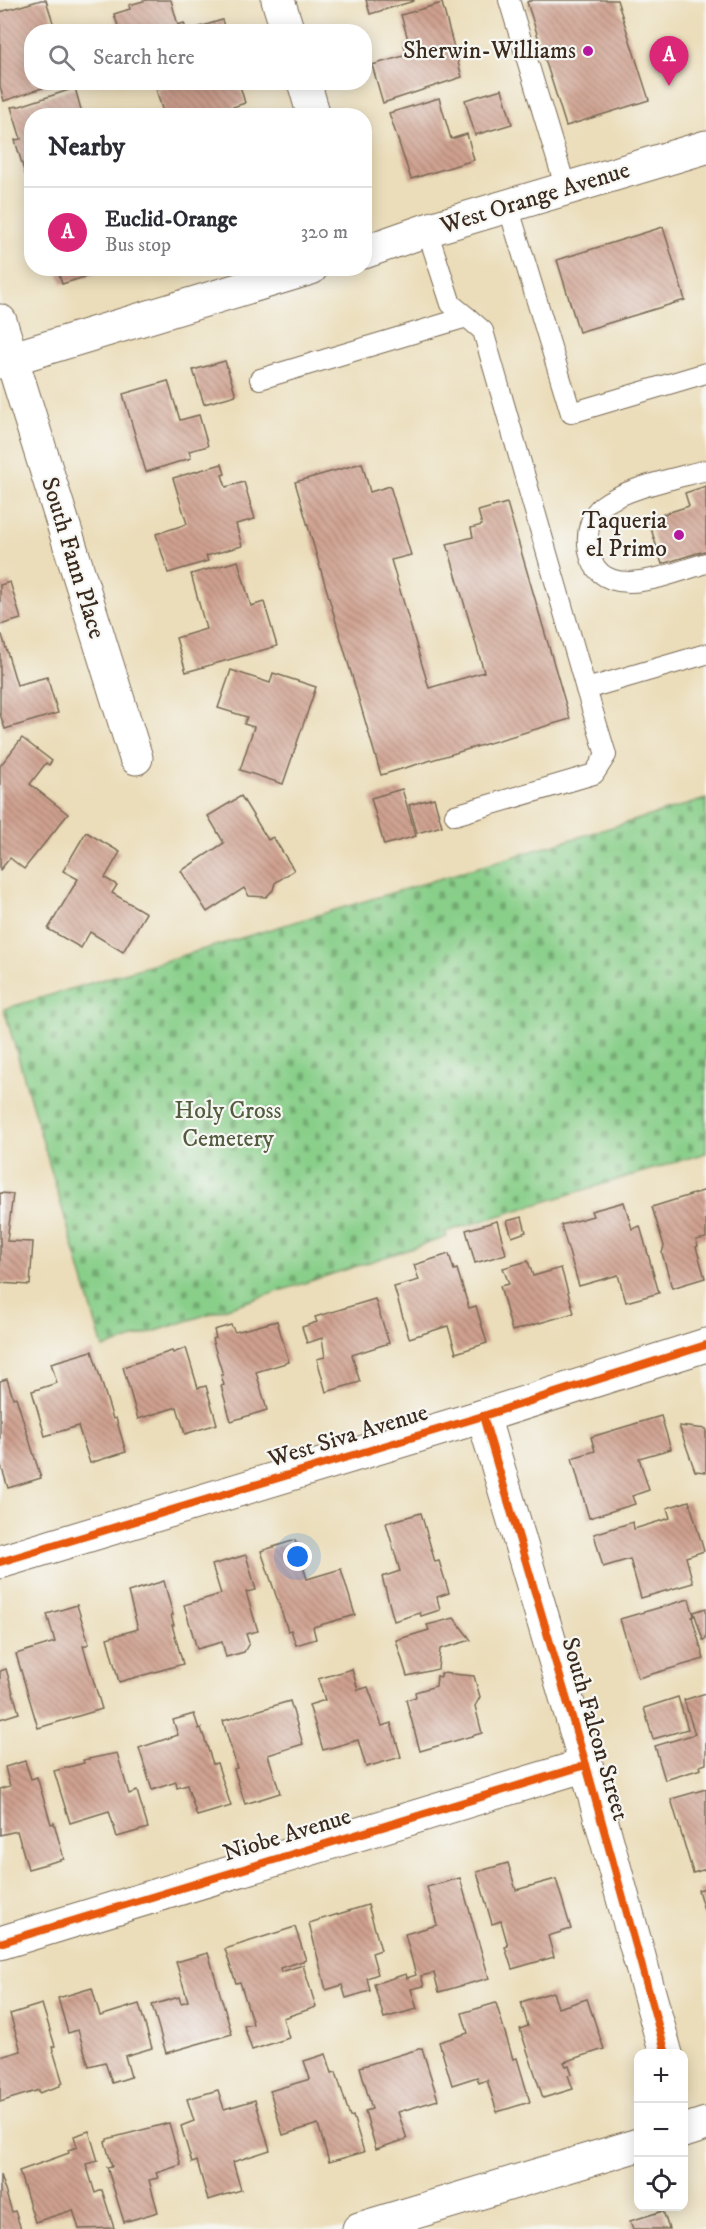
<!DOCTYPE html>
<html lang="en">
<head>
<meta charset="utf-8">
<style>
	:root { --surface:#fff; --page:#f2f2f3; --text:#2b2b33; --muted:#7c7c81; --line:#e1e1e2; --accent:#db2777 }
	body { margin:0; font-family:"IM FELL DW Pica",serif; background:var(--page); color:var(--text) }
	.controls { position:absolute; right:18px; bottom:18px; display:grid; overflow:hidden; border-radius:12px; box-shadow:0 3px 15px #0003 }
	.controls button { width:54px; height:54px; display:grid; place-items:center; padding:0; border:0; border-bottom:2px solid var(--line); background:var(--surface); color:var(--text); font:30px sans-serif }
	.you { position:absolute; left:298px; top:1557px; width:21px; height:21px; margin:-15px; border:4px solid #fff; border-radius:50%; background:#1a73e8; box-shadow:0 0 0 9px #1a73e833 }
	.badge { display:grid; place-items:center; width:39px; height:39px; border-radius:50%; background:var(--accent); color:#fff; font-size:20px; font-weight:700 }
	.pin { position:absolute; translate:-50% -50px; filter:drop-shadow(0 2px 3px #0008) }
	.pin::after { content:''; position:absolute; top:32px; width:21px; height:18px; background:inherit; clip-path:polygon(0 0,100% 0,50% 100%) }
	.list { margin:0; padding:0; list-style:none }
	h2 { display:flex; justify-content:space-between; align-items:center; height:78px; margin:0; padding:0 24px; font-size:26px }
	h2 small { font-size:20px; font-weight:400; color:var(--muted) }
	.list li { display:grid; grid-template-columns:39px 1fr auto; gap:18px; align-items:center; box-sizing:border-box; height:90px; padding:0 24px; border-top:2px solid var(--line) }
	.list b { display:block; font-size:22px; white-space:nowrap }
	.list p { margin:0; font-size:20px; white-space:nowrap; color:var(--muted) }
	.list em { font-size:20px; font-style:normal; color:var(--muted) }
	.icon { flex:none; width:33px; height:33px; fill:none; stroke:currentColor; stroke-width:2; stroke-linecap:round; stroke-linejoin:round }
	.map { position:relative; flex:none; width:706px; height:2229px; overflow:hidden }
	.search { position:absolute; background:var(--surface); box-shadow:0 3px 15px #0003; left:24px; top:24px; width:348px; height:66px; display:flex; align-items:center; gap:15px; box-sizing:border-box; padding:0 21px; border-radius:24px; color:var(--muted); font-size:22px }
	.panel { position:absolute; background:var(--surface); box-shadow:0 3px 15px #0003; left:24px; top:108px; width:348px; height:168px; border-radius:24px }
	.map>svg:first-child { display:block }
</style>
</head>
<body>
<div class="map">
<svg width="706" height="2229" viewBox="0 0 706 2229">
	<defs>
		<pattern id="cemetery-stones" width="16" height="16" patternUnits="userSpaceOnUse" patternTransform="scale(1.5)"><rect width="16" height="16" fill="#89cf8a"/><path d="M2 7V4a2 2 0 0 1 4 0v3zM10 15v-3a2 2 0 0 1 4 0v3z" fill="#71a870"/></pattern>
		<pattern id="building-back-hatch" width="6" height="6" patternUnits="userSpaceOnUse" patternTransform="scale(1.5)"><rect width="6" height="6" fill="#cfa08f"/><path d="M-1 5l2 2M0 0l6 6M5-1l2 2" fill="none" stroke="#a98374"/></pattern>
	</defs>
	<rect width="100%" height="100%" fill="#f6f6f2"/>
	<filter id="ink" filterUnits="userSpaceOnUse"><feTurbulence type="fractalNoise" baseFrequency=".0167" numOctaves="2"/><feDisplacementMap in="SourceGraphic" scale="12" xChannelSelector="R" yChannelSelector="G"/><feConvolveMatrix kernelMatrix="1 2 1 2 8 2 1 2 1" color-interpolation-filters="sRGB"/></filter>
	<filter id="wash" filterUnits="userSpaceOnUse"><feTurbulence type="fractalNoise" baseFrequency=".008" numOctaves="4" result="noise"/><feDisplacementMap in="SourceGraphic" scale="24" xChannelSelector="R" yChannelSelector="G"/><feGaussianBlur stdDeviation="1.35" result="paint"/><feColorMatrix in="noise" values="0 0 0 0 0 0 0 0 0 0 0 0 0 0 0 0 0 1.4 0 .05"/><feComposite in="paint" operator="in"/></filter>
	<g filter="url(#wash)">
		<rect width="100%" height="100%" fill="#ebddb9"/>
		<polygon fill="url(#cemetery-stones)" stroke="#627c54" stroke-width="1.5" points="706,799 706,1153 445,1232 447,1237 103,1348 4,1009"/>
		<g id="blocks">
			<g fill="url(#building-back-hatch)">
				<polygon points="41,0 46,0 55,29 48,32 32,32 32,82 57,83 4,101 0,86 0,12"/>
				<polygon points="147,0 171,0 178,25 184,23 187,32 120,32 114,14 130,9 129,5"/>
				<polygon points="366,0 414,0 414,1 370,14"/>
				<polygon points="533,0 617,0 649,100 566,126 527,2"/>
				<polygon points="442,3 462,77 383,103 372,65 407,55 404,45 409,43 401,15"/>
				<polygon points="222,20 226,32 187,32 187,31"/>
				<polygon points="178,82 239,82 245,103 233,107 236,116 164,116 156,89"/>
				<polygon points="75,88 82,113 79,114 79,116 32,116 32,172 25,174 15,140 21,139 11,107 20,106"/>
				<polygon points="502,89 512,124 475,135 465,100"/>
				<polygon points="439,98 451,139 467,134 474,160 411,179 389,113"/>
				<polygon points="663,227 685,300 579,332 557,260"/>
				<polygon points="57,268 110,268 110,269 62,284"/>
				<polygon points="225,361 236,395 204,404 193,370"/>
				<polygon points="168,381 180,420 199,415 208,446 189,451 191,458 146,472 123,394"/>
				<polygon points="362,463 370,492 390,486 411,555 391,560 429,688 484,672 447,544 473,537 471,528 482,525 478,511 507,503 570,719 381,775 295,482"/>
				<polygon points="222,464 225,474 222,475 226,487 244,482 255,519 236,524 242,546 206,556 208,561 168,573 156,534 187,524 173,478"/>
				<polygon points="706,486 706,557 704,551 662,564 648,519 689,506 685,493"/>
				<polygon points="238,561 251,606 264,602 277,646 186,672 176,638 206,629 191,574"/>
				<polygon points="10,582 21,619 0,625 0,585"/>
				<polygon points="2,635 17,685 47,677 58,713 5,729 0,714 0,636"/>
				<polygon points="231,670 270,683 273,673 316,687 283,784 240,770 254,727 244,724 247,717 218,708"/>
				<polygon points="22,738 52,761 49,765 46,763 30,784 68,814 24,869 10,858 0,870 0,766"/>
				<polygon points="402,789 416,836 384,845 371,798"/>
				<polygon points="241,796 268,840 273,837 294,870 275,883 273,890 266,897 249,896 244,888 207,912 181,871 224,843 208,816"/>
				<polygon points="434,798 442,826 417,833 409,805"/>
				<polygon points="86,832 120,852 105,878 117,885 112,893 146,913 123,952 90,932 81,948 48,929 78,879 63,871"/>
				<polygon points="706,1190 706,1238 696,1240 698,1246 696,1247 705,1278 672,1288 662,1253 664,1246 652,1207"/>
				<polygon points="0,1193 13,1194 7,1241 33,1242 30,1285 0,1283"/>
				<polygon points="624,1202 632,1229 640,1226 659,1293 626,1302 618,1275 579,1286 561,1225 593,1216 591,1211"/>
				<polygon points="522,1217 526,1232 512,1237 507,1221"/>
				<polygon points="497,1221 506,1254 475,1263 466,1230"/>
				<polygon points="449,1254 454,1270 457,1269 469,1308 476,1306 487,1343 456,1353 448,1326 409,1338 394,1287 419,1280 414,1265"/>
				<polygon points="528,1261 533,1276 561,1268 574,1313 512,1331 500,1286 509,1284 503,1268"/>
				<polygon points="375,1299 389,1343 352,1355 360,1382 326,1392 317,1359 325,1357 322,1338 307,1343 302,1327 317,1322 315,1317"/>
				<polygon points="277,1321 289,1362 256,1372 267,1410 231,1421 221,1386 224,1385 221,1375 223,1375 212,1339 216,1338 214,1330 231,1325 235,1332"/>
				<polygon points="186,1348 198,1388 206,1386 217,1424 185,1434 177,1407 138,1419 123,1367 172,1351 173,1353"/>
				<polygon points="92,1351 113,1419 116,1418 126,1452 90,1463 78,1426 45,1436 32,1391 57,1383 51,1363"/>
				<polygon points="7,1379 13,1398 16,1397 41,1478 8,1488 0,1462 0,1381"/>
				<polygon points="661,1416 671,1449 639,1458 649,1490 632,1496 635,1504 589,1518 572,1458 595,1451 591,1437"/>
				<polygon points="679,1426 706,1429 706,1472 695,1471"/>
				<polygon points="689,1501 704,1551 686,1557 693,1583 641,1598 630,1559 603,1567 594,1534 633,1522 634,1529 670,1518 667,1508"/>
				<polygon points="421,1513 435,1562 439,1561 449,1593 437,1597 440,1610 421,1616 420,1613 394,1621 382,1577 400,1571 386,1523"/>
				<polygon points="295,1540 307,1579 341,1569 355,1615 313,1627 316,1639 296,1645 291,1630 288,1631 261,1551"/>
				<polygon points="246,1555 256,1590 246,1592 258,1631 246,1634 249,1643 244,1652 226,1657 222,1642 197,1649 184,1605 221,1594 212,1565"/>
				<polygon points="164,1581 173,1615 171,1615 174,1625 172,1625 183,1664 119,1682 107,1638 138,1629 128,1592"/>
				<polygon points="689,1599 694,1616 692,1617 704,1659 638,1678 620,1619"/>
				<polygon points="77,1605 89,1644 83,1646 102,1709 38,1728 16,1654 55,1642 47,1614"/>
				<polygon points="706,1608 706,1639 703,1640 694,1612"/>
				<polygon points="454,1618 471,1640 440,1649 438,1669 407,1676 396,1640 429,1630 427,1625"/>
				<polygon points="6,1669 19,1713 0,1719 0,1671"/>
				<polygon points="352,1669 358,1690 368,1687 382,1726 391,1723 401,1757 366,1767 358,1740 323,1750 309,1705 325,1700 318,1679"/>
				<polygon points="441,1673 474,1676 480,1697 475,1706 482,1733 420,1751 406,1700 416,1697 415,1692 436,1686 437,1676 441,1677"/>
				<polygon points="706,1693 706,1764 700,1766 701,1769 665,1780 655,1746 695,1734 684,1700"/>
				<polygon points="678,1697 688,1729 653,1739 644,1708"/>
				<polygon points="290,1701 303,1744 268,1755 280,1793 245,1804 234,1769 237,1768 223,1721"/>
				<polygon points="194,1714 199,1729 201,1728 213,1764 217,1763 231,1806 197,1816 187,1785 177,1788 176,1782 152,1790 139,1748 178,1735 173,1720"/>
				<polygon points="117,1753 129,1794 137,1791 148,1828 117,1837 109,1811 70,1823 54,1771 84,1763 83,1760"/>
				<polygon points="25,1761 31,1779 37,1777 51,1824 54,1823 64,1859 28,1869 17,1831 0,1835 0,1789 10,1786 5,1767"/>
				<polygon points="706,1789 706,1869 693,1873 671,1799"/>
				<polygon points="508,1863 516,1890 556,1879 571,1929 548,1936 554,1957 512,1969 505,1947 508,1946 501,1921 492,1924 477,1872"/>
				<polygon points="460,1878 489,1978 439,1992 434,1973 421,1976 424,1986 411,1989 417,2009 384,2018 374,1984 406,1974 407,1978 416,1975 405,1934 437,1925 427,1887"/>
				<polygon points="706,1888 706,1914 705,1914 698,1890"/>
				<polygon points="368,1905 381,1950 372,1953 378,1974 367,1978 370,1991 346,1998 342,1985 326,1990 309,1923"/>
				<polygon points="295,1927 306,1960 280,1968 281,1972 303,1965 316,2007 283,2018 289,2038 252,2050 244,2026 253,2024 240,1982 236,1983 225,1949"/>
				<polygon points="208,1953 232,2034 166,2053 152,2005 179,1997 181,2003 188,2001 176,1962"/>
				<polygon points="92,1988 100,2016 139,2004 152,2048 125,2056 131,2077 112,2083 105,2062 89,2066 78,2030 68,2033 58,1998"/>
				<polygon points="553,1992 558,2008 587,1999 604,2049 564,2062 566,2066 569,2065 572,2074 568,2075 573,2089 543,2098 520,2029 528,2026 521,2002"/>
				<polygon points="496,2003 513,2059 517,2058 530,2102 497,2112 487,2080 479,2083 477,2077 452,2085 439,2042 468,2033 462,2013"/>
				<polygon points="42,2004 55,2046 52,2047 63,2083 60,2084 60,2086 39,2093 39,2090 0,2102 0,2057 21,2051 10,2014"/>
				<polygon points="422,2048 438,2100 398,2112 407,2139 376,2149 365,2111 372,2109 360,2067"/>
				<polygon points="326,2054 332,2073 336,2072 350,2117 353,2116 364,2152 329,2162 318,2124 283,2135 270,2091 310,2079 304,2061"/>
				<polygon points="218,2090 224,2109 255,2100 270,2150 233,2162 241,2190 208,2200 197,2161 192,2163 181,2126 194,2121 187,2099"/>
				<polygon points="169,2123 181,2165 156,2173 158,2178 149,2180 158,2212 124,2222 107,2167 112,2166 105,2142 107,2141 107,2139"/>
				<polygon points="89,2131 98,2161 86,2164 95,2193 102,2190 114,2228 79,2229 73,2210 35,2222 19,2171 69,2153 68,2150 77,2147 74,2136"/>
				<polygon points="0,2175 12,2212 15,2211 21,2229 0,2229"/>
				<polygon points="663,2211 669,2229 633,2229 630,2221"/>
			</g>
		</g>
	</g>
	<g filter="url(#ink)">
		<use href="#blocks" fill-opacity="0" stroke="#796954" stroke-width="1.5"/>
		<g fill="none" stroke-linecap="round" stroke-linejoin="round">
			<defs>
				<g id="service">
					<polyline points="509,0 566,189"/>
					<polyline points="508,206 571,413 706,373"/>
					<polyline points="427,230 451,304 467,317"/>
					<polyline points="260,379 467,317 483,331 586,689"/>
					<path d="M 706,470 C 677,478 625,488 602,506 C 591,515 587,530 588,544 C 594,608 669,574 706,563"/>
					<polyline points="455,815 594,774 606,755 586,689 706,654"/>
				</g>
				<g id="minor">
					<polyline points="278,0 288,32"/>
					<polyline points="304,82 314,116"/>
					<polyline points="0,321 136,758"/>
					<polyline points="483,1416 586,1765 666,2054"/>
					<polyline points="0,1562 483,1416 706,1345"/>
					<polyline points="0,1943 586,1765"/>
					<polyline points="684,2131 706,2124"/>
					<polyline points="359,2229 638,2145"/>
				</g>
				<g id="tertiary">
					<polyline points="364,252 427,230 706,147"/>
					<polyline points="0,362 311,268"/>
				</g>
			</defs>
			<use href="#service" stroke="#796954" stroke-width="22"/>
			<use href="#minor" stroke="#796954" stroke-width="35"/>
			<use href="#tertiary" stroke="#796954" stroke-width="35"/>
			<use href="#service" stroke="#fff" stroke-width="20"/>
			<use href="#minor" stroke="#fff" stroke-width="33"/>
			<use href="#tertiary" stroke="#fff" stroke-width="33"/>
			<defs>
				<g id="cycleway">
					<polyline points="483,1416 586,1765 666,2054"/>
					<polyline points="0,1562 483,1416 706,1345"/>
					<polyline points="0,1943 586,1765"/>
				</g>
			</defs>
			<use href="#cycleway" stroke="#f6f6f2" stroke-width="11"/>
			<use href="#cycleway" stroke="#e8590c" stroke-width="8"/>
		</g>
	</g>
	<g fill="#b5179e" stroke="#f6f6f2" stroke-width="2">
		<circle cx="588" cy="51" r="6"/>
		<circle cx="679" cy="535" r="6"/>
	</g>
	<g text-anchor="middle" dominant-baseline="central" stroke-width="4.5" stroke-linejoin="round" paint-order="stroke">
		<g font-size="24" fill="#3b2a1e" stroke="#f6f6f2" text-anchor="end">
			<text x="576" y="51">Sherwin-Williams</text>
			<text x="667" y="521">Taqueria<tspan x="667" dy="28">el Primo</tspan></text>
		</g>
		<g font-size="24" fill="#3b2a1e" stroke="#f6f6f2">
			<text transform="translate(535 198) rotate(-17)">West Orange Avenue</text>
			<text transform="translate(73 558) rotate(73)">South Fann Place</text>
			<text transform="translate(348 1436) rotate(-17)">West Siva Avenue</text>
			<text transform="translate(595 1729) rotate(74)">South Falcon Street</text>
			<text transform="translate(287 1835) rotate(-17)">Niobe Avenue</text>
		</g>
		<g font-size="24" fill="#525c3e" stroke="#f6f6f2">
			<text x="228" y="1111">Holy Cross<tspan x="228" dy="28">Cemetery</tspan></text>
		</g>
	</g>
</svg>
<div class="controls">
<button>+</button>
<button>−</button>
<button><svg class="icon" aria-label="locate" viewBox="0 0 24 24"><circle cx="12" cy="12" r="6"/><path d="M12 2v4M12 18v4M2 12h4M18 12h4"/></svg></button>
</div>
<div class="you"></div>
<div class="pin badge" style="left:669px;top:86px">A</div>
<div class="search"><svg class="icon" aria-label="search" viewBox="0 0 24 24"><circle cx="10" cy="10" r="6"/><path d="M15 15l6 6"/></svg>Search here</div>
<section class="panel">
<h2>Nearby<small></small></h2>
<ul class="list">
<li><span class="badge">A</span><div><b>Euclid-Orange</b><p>Bus stop</p></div><em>320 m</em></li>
</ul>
</section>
</div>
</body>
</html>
